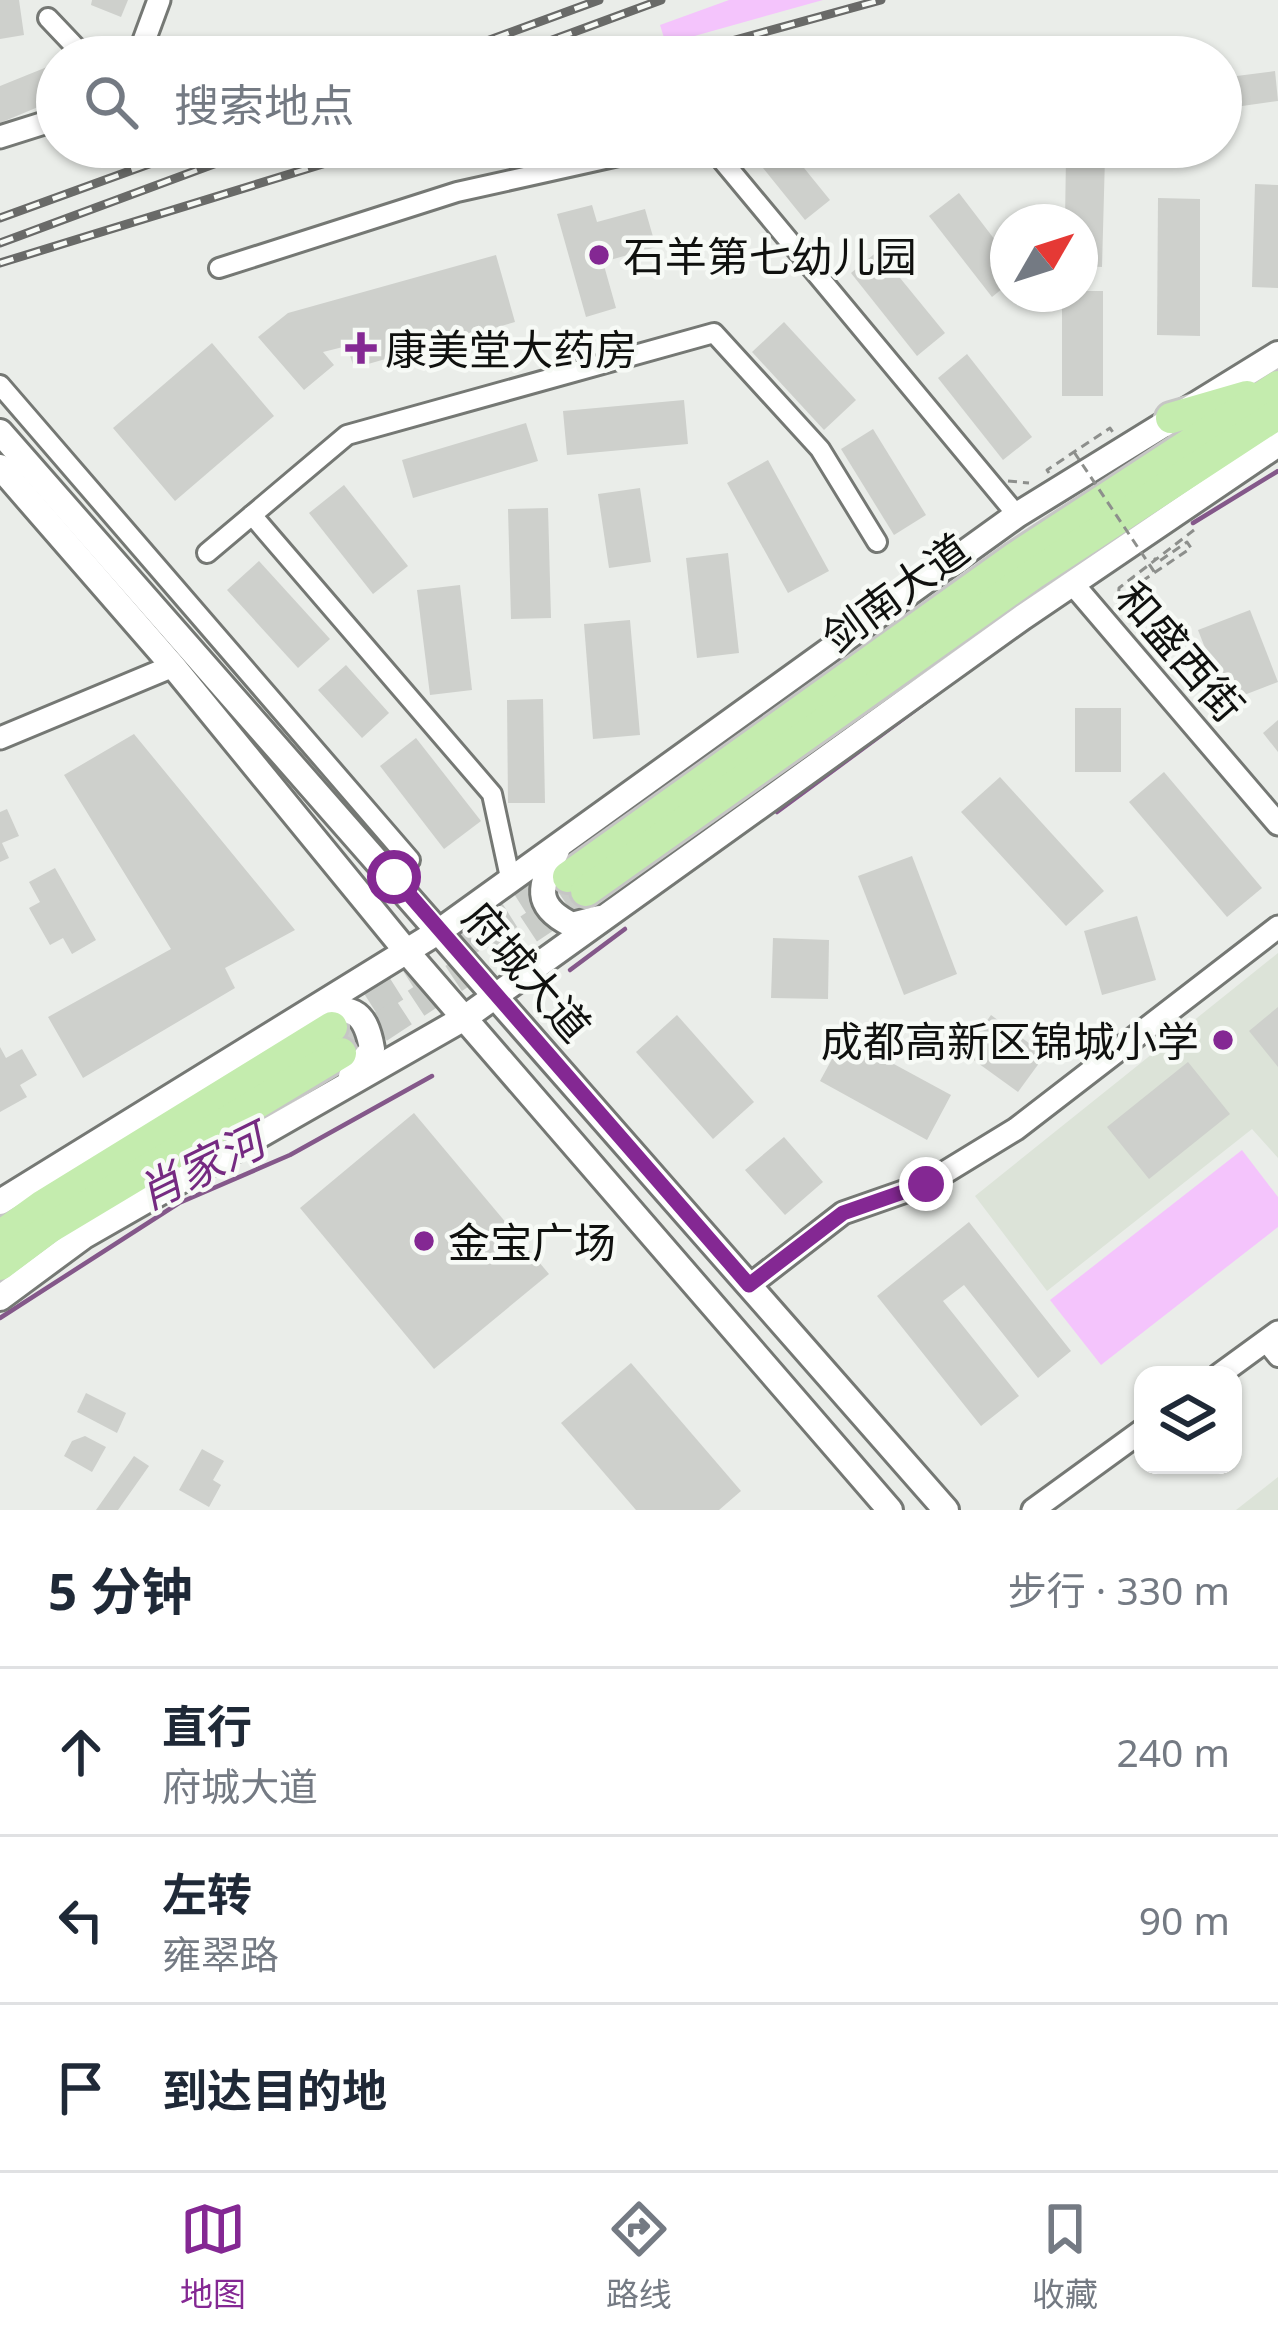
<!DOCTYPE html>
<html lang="zh">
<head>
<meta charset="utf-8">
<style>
	:root { --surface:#fff; --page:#f2f2f3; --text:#1f2937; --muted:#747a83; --line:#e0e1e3; --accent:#842893 }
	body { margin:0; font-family:"Noto Sans","Noto Sans SC",sans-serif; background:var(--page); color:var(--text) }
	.controls { position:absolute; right:36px; bottom:36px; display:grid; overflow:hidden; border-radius:24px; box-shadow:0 3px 9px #0004 }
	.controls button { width:108px; height:108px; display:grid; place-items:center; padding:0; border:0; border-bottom:3px solid var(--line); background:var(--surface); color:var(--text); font:60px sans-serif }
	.compass { position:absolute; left:990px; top:204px; width:108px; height:108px; border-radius:50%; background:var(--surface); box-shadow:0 3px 9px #0004; rotate:51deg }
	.stop { position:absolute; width:36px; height:36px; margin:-27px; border:9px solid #842893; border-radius:50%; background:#fff }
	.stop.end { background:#842893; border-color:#fff; box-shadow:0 3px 12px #0008 }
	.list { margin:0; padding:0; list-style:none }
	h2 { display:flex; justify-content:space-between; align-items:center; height:156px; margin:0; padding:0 48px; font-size:51px }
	h2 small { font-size:39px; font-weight:400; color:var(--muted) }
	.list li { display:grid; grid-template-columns:78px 1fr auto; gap:36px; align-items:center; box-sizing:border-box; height:168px; padding:0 48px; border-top:3px solid var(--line) }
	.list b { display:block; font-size:45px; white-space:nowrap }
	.list p { margin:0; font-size:39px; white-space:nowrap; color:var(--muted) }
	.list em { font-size:39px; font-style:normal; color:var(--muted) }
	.icon { flex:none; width:66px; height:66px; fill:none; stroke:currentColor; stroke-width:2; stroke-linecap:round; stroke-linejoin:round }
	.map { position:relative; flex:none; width:1278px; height:1510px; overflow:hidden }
	.search { position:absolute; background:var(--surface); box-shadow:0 3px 9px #0004; left:36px; right:36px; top:36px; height:132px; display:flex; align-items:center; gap:30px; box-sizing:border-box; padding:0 42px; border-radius:66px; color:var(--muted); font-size:45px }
	.sheet { height:660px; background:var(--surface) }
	nav { display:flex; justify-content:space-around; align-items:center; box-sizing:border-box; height:168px; border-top:3px solid var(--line); background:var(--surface); font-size:33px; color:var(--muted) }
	nav a { display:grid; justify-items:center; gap:6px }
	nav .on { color:var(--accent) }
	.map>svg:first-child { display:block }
</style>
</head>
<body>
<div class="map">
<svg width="1278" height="1510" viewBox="0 0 1278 1510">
	<rect width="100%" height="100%" fill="#eaede9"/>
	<g fill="#dce3d8">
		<polygon points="1278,953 1278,1158 1252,1129 1047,1291 975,1196"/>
		<polygon points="1278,1477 1278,1510 1236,1510"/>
	</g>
	<g fill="#f4c4fc">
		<polygon points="729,0 823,0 666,44 660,25"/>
		<polygon points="1242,1150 1278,1197 1278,1227 1101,1365 1050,1300"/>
	</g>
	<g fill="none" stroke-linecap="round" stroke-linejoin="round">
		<g stroke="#84588a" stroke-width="4.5">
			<polyline points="1193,523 1278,471"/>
			<polyline points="777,812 937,694"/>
			<polyline points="570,970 625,929"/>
			<polyline points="0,1318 179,1203 290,1155 432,1076"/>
		</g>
	</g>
	<g fill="#ced0cc">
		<polygon points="0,0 19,0 24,35 0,39"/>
		<polygon points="92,0 128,0 121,17 91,5"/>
		<polygon points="47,67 57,99 0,123 0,86"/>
		<polygon points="1275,71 1278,101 1221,109 1221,78"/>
		<polygon points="746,147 787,147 830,200 805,220"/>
		<polygon points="857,147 955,147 956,153 858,162"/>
		<polygon points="1066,155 1105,157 1102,267 1080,266 1080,222 1065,222"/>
		<polygon points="1255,184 1278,185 1278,288 1252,287"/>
		<polygon points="959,193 1008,257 1008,284 992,297 929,216"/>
		<polygon points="1158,198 1200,199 1200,336 1157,335"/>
		<polygon points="592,205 597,222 645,209 656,247 603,262 616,308 586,317 557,214"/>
		<polygon points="878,251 945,333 917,356 851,273"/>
		<polygon points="496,255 515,322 354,368 347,346 323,352 334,365 304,390 258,337 288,313"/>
		<polygon points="1080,291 1103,291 1103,396 1062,396 1062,294"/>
		<polygon points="784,322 856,400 824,430 752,352"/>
		<polygon points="212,343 274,416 175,501 113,428"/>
		<polygon points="967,354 1032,437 1003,460 938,378"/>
		<polygon points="684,400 688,444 567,455 563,411"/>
		<polygon points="526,423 538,461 413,498 402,460"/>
		<polygon points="873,429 926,515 894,535 841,449"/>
		<polygon points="768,460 829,571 788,593 727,483"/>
		<polygon points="344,485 408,566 373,594 309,513"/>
		<polygon points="640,488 651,562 609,568 598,494"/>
		<polygon points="548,508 551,618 511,619 508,509"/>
		<polygon points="728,553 739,653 697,658 686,558"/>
		<polygon points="259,561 330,639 298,668 227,590"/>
		<polygon points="460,585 472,690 430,695 417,590"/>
		<polygon points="1250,610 1278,682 1226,702 1198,630"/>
		<polygon points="630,620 640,735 593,739 584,624"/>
		<polygon points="346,665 389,713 362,738 318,690"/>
		<polygon points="543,699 545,803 508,803 507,700"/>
		<rect x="1075" y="708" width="46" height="64"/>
		<polygon points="1278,720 1278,752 1263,733"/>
		<polygon points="134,734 295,930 225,968 235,988 83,1078 48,1017 171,949 64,775"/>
		<polygon points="416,738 481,821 444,849 380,766"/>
		<polygon points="1164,772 1262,888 1227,917 1129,802"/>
		<polygon points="1000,777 1104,891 1066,926 961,812"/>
		<polygon points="7,809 19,836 2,843 9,858 0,862 0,812"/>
		<polygon points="912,856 957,974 904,995 858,876"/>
		<polygon points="55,868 96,940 72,954 63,938 50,945 29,908 40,902 29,882"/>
		<polygon points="1137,916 1156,980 1102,995 1084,931"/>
		<polygon points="773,938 829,940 828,999 771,998"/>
		<polygon points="1278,1007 1278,1067 1249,1031"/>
		<polygon points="677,1015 754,1102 713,1139 636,1052"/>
		<polygon points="991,1015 1045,1055 1018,1092 964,1053"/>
		<polygon points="844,1037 951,1095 927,1140 820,1081"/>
		<polygon points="0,1047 6,1058 22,1049 37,1075 20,1085 27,1097 0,1112"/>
		<polygon points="1188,1062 1230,1114 1149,1179 1107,1127"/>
		<polygon points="414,1113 549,1274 434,1369 300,1208"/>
		<polygon points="784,1137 823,1182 785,1215 745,1170"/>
		<polygon points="969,1222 1071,1351 1038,1378 964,1285 943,1301 1019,1396 981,1426 877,1296"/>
		<polygon points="631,1363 741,1491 719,1510 636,1510 561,1423"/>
		<polygon points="86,1393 126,1413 117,1433 77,1412"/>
		<polygon points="85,1436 106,1447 92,1472 64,1456 72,1441"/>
		<polygon points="202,1449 224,1461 213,1480 221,1485 209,1507 179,1490"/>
		<polygon points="134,1456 149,1466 118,1510 96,1510"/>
	</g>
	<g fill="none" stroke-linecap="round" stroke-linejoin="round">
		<g stroke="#c9ccc8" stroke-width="30" stroke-dasharray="30 15" stroke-linecap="butt">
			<polyline points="332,1027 563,880"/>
			<polyline points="341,1053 586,891"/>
		</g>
		<defs>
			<g id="minor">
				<polyline points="48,18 85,57"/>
				<polyline points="711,147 1017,515"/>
				<polyline points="219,268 457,192 659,147"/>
				<polyline points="0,385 410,860 394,877"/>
				<polyline points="252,515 492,794 511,882"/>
				<polyline points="207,553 347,435 714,333 820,449 877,542"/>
				<polyline points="1265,1341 1278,1357"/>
			</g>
			<g id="tertiary">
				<polyline points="138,57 159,0"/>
				<polyline points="0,137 57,119"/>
				<polyline points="1072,583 1278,824"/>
				<polyline points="0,738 173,666"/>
				<polyline points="750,1285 843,1213 926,1184 1016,1129 1278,927"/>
				<polyline points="1219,1375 1278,1332"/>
				<polyline points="1033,1510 1143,1430"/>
			</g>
			<g id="secondary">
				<polyline points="0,432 946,1510"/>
				<polyline points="0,467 173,666 407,952 890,1510"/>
				<path d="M 557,850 C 541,885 531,905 572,925 L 600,918"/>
				<path d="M 313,1014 C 350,1005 365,1008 372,1049 L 351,1076"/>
				<polyline points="0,1202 441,930 1017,515 1278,354"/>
				<polyline points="0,1298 84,1236 466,1017 1023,617 1278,444"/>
			</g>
			<g id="trunk">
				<polyline points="1171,418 1247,396"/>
				<polyline points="568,877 1016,557 1278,386"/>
				<polyline points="586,891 1032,575 1278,414"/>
				<polyline points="0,1236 43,1205 332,1027"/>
				<polyline points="0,1265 48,1229 341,1053"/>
			</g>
		</defs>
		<use href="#minor" stroke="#757874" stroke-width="24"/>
		<use href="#tertiary" stroke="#757874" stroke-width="27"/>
		<use href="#secondary" stroke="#757874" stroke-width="30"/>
		<use href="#trunk" stroke="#c6c6c5" stroke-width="36"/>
		<g stroke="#8d8f8c" stroke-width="3" stroke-dasharray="9 6" stroke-linecap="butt">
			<polyline points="1049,473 1047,470 1110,428 1114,434"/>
			<polyline points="1008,481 1029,483"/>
			<polyline points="1117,598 1191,548 1187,542 1158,562 1154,558"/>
			<polyline points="1128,619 1118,603 1119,588 1194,530"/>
		</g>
		<use href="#minor" stroke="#fff" stroke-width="18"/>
		<use href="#tertiary" stroke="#fff" stroke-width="21"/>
		<use href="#secondary" stroke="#fff" stroke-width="24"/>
		<use href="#trunk" stroke="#c4ecae" stroke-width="30"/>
		<defs>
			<g id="rail">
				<polyline points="443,57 599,0"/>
				<polyline points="506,57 661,0"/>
				<polyline points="673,57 881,0"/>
				<polyline points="0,218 196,147"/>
				<polyline points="0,243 260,147"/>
				<polyline points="0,263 378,147"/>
			</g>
		</defs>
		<use href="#rail" stroke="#696a68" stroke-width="9"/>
		<use href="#rail" stroke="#f7faf6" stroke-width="4.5" stroke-dasharray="14" stroke-linecap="butt"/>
		<polyline stroke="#8d8f8c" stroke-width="3" stroke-dasharray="9 6" stroke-linecap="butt" points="1074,452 1155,573"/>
	</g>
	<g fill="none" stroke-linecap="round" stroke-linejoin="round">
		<polyline stroke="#842893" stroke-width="15" points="394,877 749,1285 843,1213 926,1184"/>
	</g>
	<g fill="#842893" stroke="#f7faf6" stroke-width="4.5">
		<circle cx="599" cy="255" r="12"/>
		<path d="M355 330h12v12h12v12h-12v12h-12v-12h-12v-12h12z"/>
		<circle cx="1223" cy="1040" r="12"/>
		<circle cx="424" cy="1241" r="12"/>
	</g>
	<g text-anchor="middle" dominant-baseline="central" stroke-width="9" stroke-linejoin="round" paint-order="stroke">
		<g font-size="42" fill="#10110f" stroke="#f7faf6" text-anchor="start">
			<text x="623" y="255">石羊第七幼儿园</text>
			<text x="385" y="348">康美堂大药房</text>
			<text x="1199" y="1040" text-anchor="end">成都高新区锦城小学</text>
			<text x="448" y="1241">金宝广场</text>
		</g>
		<g font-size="42" fill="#10110f" stroke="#f7faf6">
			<text transform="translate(895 592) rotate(-36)">剑南大道</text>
			<text transform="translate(1181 651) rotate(49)">和盛西街</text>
			<text transform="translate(528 971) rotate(49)">府城大道</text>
		</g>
		<g font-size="45" font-style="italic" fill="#752a81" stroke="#f7faf6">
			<text transform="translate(200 1166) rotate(-26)">肖家河</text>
		</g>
	</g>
</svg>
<div class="controls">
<button><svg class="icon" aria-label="layers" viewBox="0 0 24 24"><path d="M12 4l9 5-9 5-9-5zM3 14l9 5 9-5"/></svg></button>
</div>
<svg class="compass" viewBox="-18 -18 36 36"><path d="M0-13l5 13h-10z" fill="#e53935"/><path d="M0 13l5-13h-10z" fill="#747a83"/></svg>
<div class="stop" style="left:394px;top:877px"></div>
<div class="stop end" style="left:926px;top:1184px"></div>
<div class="search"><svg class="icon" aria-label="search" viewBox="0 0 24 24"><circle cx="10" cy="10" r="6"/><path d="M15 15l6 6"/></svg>搜索地点</div>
</div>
<section class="sheet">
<h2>5 分钟<small>步行 · 330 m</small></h2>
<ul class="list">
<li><svg class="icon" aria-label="ahead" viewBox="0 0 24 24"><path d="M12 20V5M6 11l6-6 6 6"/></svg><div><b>直行</b><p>府城大道</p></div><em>240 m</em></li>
<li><svg class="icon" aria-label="left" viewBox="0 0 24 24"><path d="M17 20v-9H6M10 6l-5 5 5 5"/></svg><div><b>左转</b><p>雍翠路</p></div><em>90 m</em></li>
<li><svg class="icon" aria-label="arrive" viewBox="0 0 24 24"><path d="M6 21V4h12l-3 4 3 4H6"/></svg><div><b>到达目的地</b></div></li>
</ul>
</section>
<nav>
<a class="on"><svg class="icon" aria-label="map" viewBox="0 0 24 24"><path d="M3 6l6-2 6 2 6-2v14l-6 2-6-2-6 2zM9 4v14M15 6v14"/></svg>地图</a>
<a><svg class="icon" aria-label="directions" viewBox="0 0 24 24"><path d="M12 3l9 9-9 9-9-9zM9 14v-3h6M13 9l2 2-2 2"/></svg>路线</a>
<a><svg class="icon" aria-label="saved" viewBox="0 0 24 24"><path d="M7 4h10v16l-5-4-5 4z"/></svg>收藏</a>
</nav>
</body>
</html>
